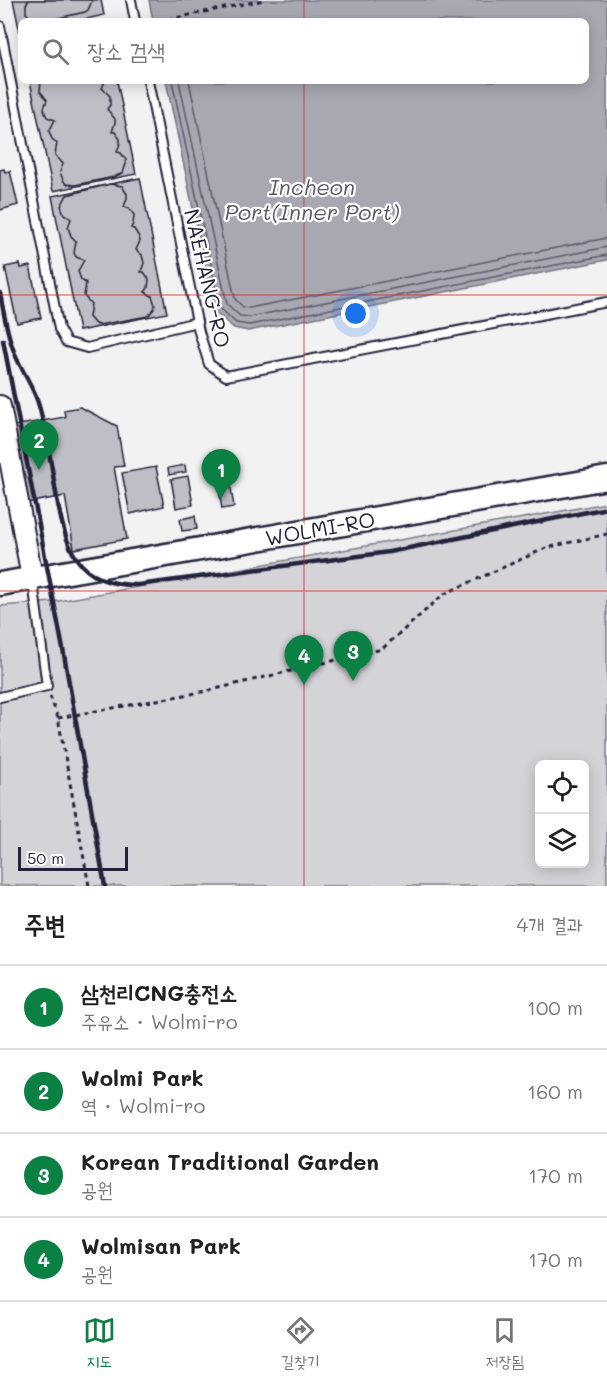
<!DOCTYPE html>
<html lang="ko">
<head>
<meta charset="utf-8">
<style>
	:root { --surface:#fff; --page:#f6f6f6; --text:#202124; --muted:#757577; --line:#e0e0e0; --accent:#0b8043 }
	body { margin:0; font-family:Mali,"Poor Story",sans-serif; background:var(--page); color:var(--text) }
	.controls { position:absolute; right:18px; bottom:18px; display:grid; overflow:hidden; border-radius:9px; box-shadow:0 3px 15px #0003 }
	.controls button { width:54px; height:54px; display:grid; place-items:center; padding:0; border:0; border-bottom:2px solid var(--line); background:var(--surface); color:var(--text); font:30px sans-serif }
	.scale { position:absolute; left:18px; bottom:15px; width:110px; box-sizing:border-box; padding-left:6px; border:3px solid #22223b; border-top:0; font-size:16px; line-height:21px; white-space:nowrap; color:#22223b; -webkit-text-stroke:4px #fff; paint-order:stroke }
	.you { position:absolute; left:356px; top:314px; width:21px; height:21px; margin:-15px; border:4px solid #fff; border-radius:50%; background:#1a73e8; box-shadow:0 0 0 9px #1a73e833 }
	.badge { display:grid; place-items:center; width:39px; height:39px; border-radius:50%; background:var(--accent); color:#fff; font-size:20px; font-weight:700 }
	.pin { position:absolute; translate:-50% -50px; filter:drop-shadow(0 2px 3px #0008) }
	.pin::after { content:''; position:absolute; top:32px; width:21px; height:18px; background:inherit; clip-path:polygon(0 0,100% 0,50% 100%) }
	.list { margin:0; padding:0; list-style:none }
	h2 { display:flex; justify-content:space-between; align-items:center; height:78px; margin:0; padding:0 24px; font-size:26px }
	h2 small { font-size:20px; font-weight:400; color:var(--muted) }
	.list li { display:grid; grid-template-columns:39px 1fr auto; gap:18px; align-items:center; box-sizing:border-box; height:84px; padding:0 24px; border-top:2px solid var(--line) }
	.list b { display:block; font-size:22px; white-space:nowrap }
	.list p { margin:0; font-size:20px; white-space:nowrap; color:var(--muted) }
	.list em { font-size:20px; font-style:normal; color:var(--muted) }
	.icon { flex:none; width:33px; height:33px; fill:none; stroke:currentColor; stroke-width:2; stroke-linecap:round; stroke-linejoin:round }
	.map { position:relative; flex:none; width:607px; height:886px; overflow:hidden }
	.search { position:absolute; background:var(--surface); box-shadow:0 3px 15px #0003; left:18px; right:18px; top:18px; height:66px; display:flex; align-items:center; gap:15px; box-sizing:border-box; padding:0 21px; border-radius:9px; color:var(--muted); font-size:22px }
	.sheet { height:414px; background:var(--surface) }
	nav { display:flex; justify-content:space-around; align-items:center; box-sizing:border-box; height:84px; border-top:2px solid var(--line); background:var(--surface); font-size:16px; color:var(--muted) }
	nav a { display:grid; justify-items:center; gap:3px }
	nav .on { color:var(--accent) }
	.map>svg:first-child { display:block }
</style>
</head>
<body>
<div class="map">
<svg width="607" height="886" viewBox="0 0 607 886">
	<rect width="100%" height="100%" fill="#f2f2f3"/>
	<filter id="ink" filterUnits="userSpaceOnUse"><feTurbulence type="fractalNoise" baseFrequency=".0167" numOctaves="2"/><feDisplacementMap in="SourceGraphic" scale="12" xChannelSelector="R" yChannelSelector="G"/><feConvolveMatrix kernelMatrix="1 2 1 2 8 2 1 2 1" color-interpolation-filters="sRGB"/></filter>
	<g filter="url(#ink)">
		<path fill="#d3d3d8" stroke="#7a7a8a" stroke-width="1.5" fill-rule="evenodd" d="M 607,503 L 607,886 L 0,886 L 0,606 L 53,602 ZM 540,764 L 584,764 L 584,864 L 540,864 Z"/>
		<polygon fill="#a8a8b2" stroke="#727282" stroke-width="1.5" points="149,0 607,0 607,260 248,331 234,328 215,312 166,81 586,81 586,21 153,21"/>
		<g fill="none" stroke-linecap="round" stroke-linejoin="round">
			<g stroke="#58586b" stroke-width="1.5">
				<polyline points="172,81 220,308 236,323 249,325 607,255"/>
				<polyline points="179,81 227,304 240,316 249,317 607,247"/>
				<polyline points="189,81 235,299 243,307 249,308 607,238"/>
			</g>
		</g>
		<g fill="#bebec6" stroke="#22223b" stroke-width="1.5">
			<polygon points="13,0 101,0 104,15 78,21 21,21 20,33"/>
			<polygon points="29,0 91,0 92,1 88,10 85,12 45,21 34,21 26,13 26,4"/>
			<polygon points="30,81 117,81 136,174 53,191"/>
			<polygon points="41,81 105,81 102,88 110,96 110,105 107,109 115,119 115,123 112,132 115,132 120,139 120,143 117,152 121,153 126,160 126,164 123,173 114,177 75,185 66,184 63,180 60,172 63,164 55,155 57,143 52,139 49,131 55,120 47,117 45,113 44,108 47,100 40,91"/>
			<polygon points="4,169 5,172 10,171 18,205 0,210 0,170"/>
			<polygon points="140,178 167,313 79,331 52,196"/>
			<polygon points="110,184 122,186 127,194 127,198 124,207 129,208 134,215 133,224 131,228 134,229 139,237 140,241 136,250 142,255 144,263 141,272 144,272 149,279 148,288 145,292 152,296 155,305 154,309 148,316 99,325 95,324 89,317 91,304 84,296 86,283 81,280 78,271 84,260 76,257 74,253 76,241 71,236 68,227 71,219 64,214 61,206 67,195"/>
			<polygon points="20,264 21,268 30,266 41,318 17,323 5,267"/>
			<polygon points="80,407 117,426 124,466 114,467 127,539 74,549 65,496 27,503 13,426 65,417 64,410"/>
			<polygon points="185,465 186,472 169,475 168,468"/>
			<polygon points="156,467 164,506 130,514 122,473"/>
			<polygon points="188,476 193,505 176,508 171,479"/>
			<polygon points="230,482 234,507 222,509 218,485"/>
			<polygon points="195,516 197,529 182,531 180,519"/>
		</g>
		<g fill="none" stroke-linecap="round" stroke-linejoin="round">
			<defs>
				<g id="service">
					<polyline points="131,0 135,21"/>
					<polyline points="0,26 59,329 66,342 87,348 197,322"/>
					<polyline points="148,81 199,332 209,364 226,376 607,302"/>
					<polyline points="0,697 47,686 33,582"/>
				</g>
				<polyline id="tertiary" points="0,406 32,577"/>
				<polyline id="secondary" points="0,584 607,478"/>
			</defs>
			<use href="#service" stroke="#22223b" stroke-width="12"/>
			<use href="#tertiary" stroke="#22223b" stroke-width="24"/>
			<use href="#secondary" stroke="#22223b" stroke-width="27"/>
			<g stroke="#22223b" stroke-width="3" stroke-dasharray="4.5 4.5" stroke-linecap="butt">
				<polyline points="160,21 264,0"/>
				<polyline points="50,696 58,718 89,886"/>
				<polyline points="58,718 207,691 382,649 444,594 546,548 607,534"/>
			</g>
			<use href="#service" stroke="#fff" stroke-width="8"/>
			<use href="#tertiary" stroke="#fff" stroke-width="20"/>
			<use href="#secondary" stroke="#fff" stroke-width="22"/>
			<g stroke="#22223b" stroke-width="4.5">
				<path d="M 0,293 C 4,314 7,335 15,354 C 22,372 34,387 39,406 C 47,435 51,464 56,493 C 65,545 75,586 138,585 L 389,552 L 607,508"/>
				<polyline points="3,340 63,649 105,886"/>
			</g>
		</g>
	</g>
	<path fill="none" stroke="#d62828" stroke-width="1.5" stroke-opacity="0.55" d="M 304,0 L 304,21M 304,81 L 304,886M 0,295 L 607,295M 0,591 L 607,591"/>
	<g text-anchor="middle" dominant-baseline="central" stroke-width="4.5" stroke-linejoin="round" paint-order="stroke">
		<g font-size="21" fill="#22223b" stroke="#fff">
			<text transform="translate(208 278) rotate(77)">NAEHANG-RO</text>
			<text transform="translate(320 528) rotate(-10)">WOLMI-RO</text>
		</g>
		<g font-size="22" font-style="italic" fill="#58586b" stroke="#fff">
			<text x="312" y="186">Incheon<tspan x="312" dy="25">Port(Inner Port)</tspan></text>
		</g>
	</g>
</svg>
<div class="controls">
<button><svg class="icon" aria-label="locate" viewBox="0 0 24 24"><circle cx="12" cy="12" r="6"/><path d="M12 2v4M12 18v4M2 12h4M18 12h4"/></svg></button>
<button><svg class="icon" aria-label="layers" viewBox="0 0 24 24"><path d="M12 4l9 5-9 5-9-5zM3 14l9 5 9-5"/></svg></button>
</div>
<div class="scale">50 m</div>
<div class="you"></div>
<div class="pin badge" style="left:221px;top:499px">1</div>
<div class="pin badge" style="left:39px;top:470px">2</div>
<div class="pin badge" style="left:353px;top:681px">3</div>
<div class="pin badge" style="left:304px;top:685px">4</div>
<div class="search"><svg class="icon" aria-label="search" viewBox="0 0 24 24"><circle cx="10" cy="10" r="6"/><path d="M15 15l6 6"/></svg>장소 검색</div>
</div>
<section class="sheet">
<h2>주변<small>4개 결과</small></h2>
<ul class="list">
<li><span class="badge">1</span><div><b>삼천리CNG충전소</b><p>주유소 · Wolmi-ro</p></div><em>100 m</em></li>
<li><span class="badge">2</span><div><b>Wolmi Park</b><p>역 · Wolmi-ro</p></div><em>160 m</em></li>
<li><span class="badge">3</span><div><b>Korean Traditional Garden</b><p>공원</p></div><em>170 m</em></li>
<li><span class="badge">4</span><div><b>Wolmisan Park</b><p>공원</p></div><em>170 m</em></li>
</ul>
</section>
<nav>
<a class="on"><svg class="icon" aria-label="map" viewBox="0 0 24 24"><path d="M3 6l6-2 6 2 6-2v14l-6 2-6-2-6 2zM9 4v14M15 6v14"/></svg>지도</a>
<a><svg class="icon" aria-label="directions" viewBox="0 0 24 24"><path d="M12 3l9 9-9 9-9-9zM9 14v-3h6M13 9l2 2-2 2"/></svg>길찾기</a>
<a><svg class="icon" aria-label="saved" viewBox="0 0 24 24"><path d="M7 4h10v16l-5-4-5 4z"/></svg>저장됨</a>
</nav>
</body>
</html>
